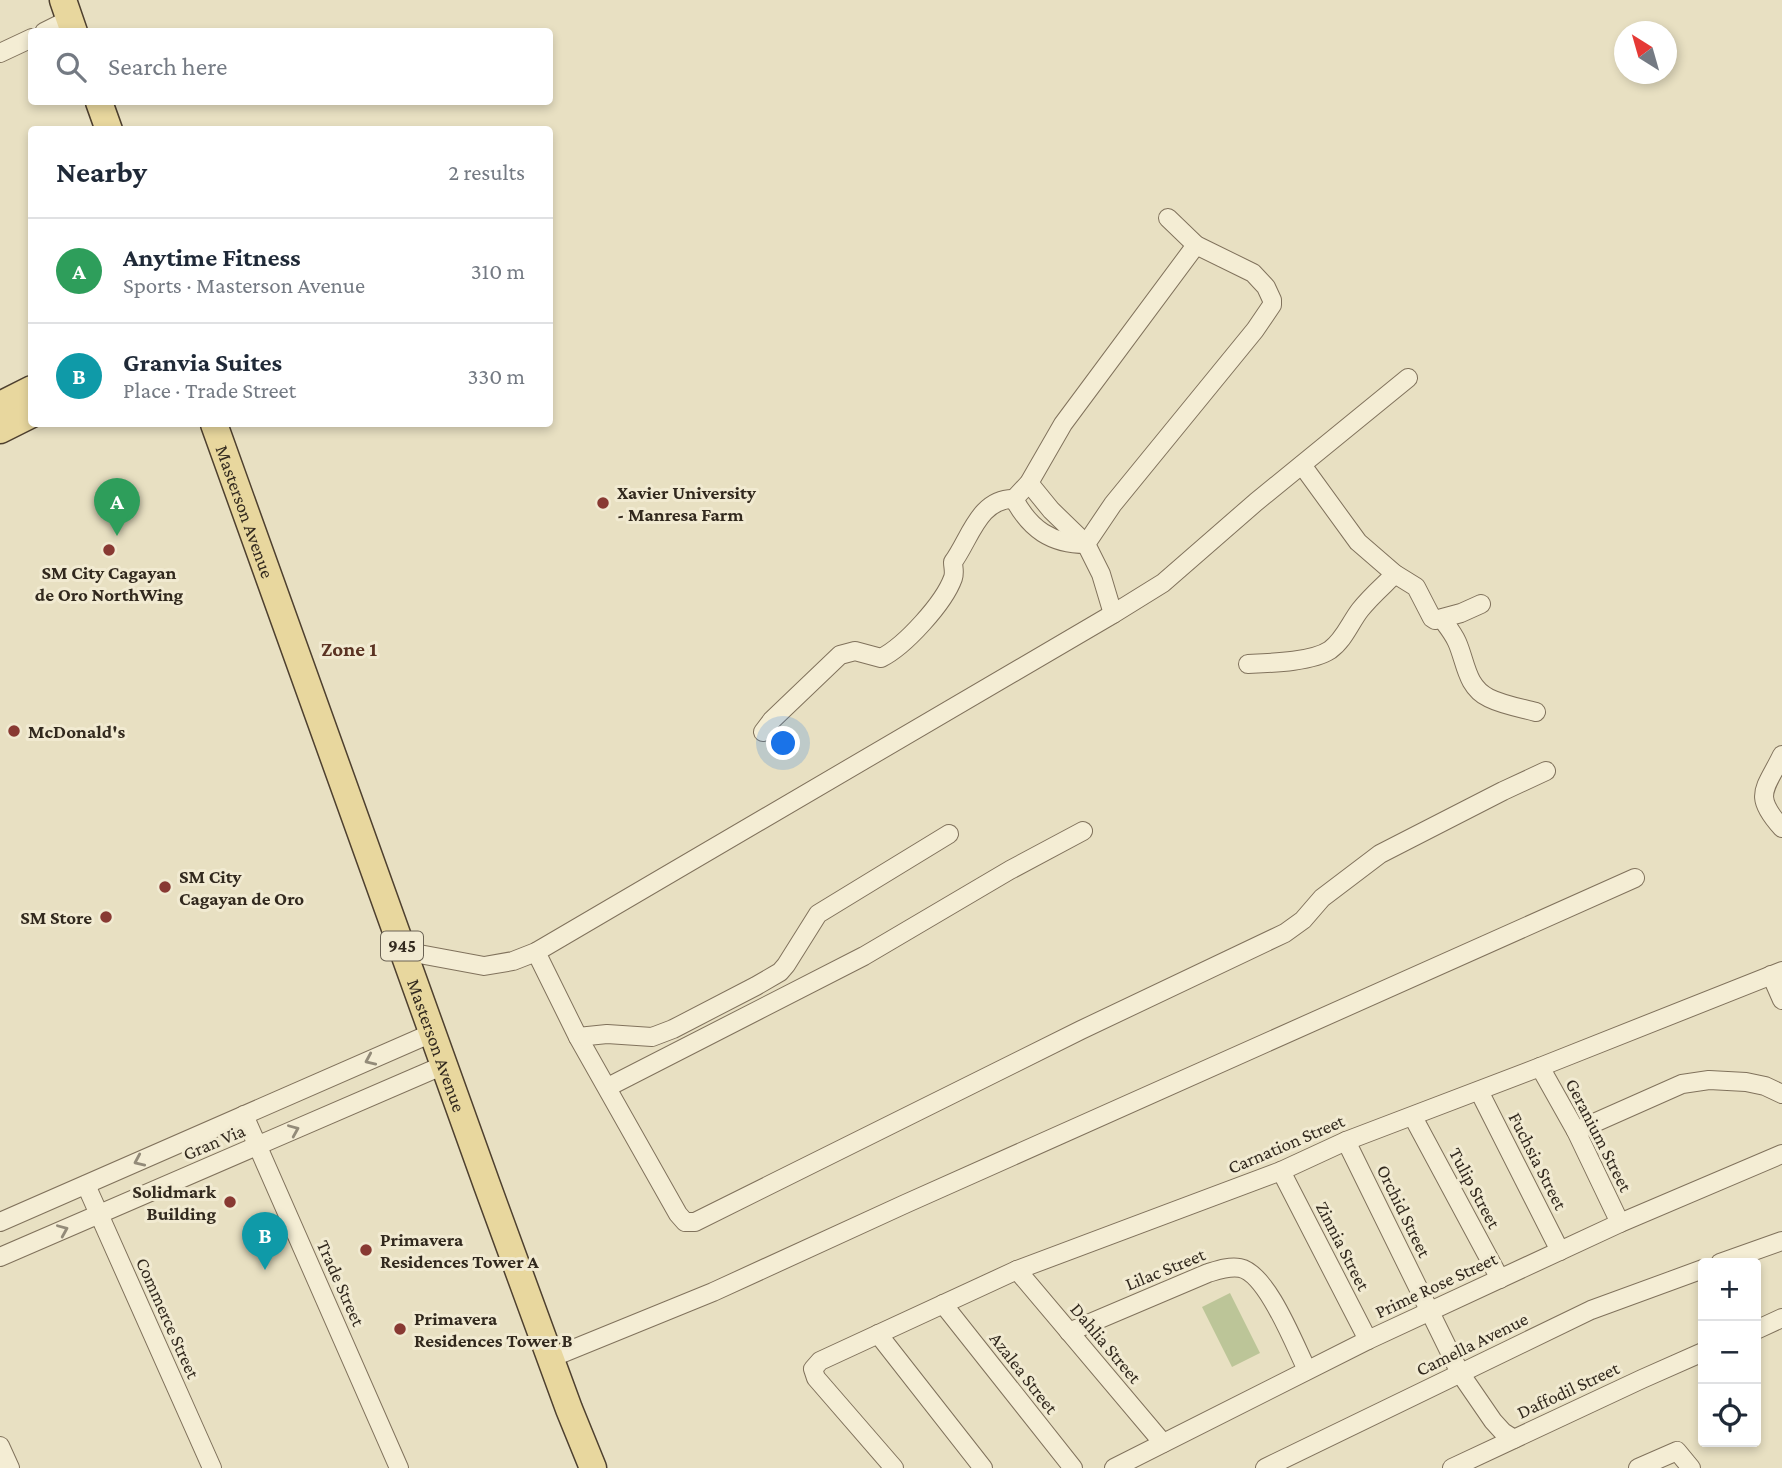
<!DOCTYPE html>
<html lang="en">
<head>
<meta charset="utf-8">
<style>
	:root { --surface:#fff; --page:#f6f6f7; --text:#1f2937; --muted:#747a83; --line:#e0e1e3; --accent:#883932 }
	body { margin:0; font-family:"Crimson Pro",serif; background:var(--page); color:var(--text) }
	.controls { position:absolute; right:21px; bottom:21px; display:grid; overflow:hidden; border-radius:7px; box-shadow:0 4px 10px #0003 }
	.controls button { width:63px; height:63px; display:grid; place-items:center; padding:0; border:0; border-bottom:2px solid var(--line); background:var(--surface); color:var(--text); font:35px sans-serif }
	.compass { position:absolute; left:1614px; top:21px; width:63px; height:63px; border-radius:50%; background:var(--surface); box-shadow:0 4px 10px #0003; rotate:323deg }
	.you { position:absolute; left:784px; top:744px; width:24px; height:24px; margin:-18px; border:5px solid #fff; border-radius:50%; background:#1a73e8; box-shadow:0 0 0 10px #1a73e833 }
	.badge { display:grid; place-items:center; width:46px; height:46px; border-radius:50%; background:var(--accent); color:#fff; font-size:23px; font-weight:700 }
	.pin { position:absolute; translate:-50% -58px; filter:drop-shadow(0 2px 4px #0008) }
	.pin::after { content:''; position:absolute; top:37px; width:24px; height:21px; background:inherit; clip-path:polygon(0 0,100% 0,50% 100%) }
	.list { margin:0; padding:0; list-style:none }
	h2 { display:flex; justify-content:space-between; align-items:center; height:91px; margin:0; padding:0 28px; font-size:30px }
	h2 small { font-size:23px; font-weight:400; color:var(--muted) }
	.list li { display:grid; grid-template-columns:46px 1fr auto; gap:21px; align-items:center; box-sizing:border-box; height:105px; padding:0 28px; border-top:2px solid var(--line) }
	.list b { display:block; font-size:26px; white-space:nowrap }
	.list p { margin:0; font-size:23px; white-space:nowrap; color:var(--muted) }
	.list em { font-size:23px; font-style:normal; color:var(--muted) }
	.icon { flex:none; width:38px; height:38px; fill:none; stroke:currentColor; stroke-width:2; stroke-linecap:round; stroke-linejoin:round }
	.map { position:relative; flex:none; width:1782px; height:1468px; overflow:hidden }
	.search { position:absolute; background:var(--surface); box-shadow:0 4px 10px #0003; left:28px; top:28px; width:525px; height:77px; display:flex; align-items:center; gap:18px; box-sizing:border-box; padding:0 24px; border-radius:7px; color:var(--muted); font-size:26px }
	.panel { position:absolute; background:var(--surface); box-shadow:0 4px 10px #0003; left:28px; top:126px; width:525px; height:301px; border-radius:7px }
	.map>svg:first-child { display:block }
</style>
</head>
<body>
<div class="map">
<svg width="1782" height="1468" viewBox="0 0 1782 1468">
	<rect width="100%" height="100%" fill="#e8e0c2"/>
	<polygon fill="#bcc598" points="1230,1293 1260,1353 1232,1367 1202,1307"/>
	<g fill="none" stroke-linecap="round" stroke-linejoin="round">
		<defs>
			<g id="minor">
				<polyline points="44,32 70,19"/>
				<polyline points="0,53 32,38"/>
				<polyline points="1302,465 1358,542 1395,574 1416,587 1432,618 1435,620 1461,613 1481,604"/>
				<polyline points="1029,483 1051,510 1086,544"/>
				<path d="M 1086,544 C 1051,544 1030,529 1014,499 L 1029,483 L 1063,424 L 1196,245"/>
				<polyline points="1113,614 1101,574 1086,544 1113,504 1255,330 1272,305 1272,300 1266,287 1253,273 1196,245 1168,218"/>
				<path d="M 1442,619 C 1447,626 1453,633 1457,642 C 1466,662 1466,687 1489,698 C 1503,705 1521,708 1536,712"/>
				<path d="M 1248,664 C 1270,663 1312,662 1330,650 C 1344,640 1350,623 1360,610 C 1370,597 1383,586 1395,574"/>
				<path d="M 763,732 L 772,720 L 840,655 L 855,651 L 881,658 C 905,646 944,603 953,578 C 955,572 953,567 953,562 C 970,539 979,498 1014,499"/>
				<path d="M 1782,755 C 1765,790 1752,795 1782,828"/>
				<polyline points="403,951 484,966 513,961 536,952 1113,614 1163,583 1256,502 1408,378"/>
				<polyline points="536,952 578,1037 678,1214 685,1222 695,1222 1081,1030 1285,933 1303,920 1322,898 1380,854 1503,791 1546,771"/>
				<polyline points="1771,975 1782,1000"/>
				<polyline points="578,1037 607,1034 652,1037 673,1029 756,986 780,972 786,965 818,914 949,834"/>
				<polyline points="1540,1067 1576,1131 1620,1223"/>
				<polyline points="608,1087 864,956 1010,870 1083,831"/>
				<polyline points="1479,1091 1560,1251"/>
				<polyline points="244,1115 399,1468"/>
				<polyline points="1413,1117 1500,1279"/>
				<polyline points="1576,1131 1682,1084 1709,1080 1746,1082 1765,1086 1782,1094"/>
				<polyline points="1346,1141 1460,1373 1493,1421 1503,1432 1514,1439"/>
				<polyline points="1281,1171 1368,1340"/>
				<polyline points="86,1185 212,1468"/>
				<polyline points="0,1222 432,1033"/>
				<polyline points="0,1257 444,1065"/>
				<polyline points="1720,1263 1782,1241"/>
				<polyline points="1017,1270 1163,1443"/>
				<polyline points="943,1304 1073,1468"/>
				<polyline points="1756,1330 1782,1318"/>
				<path d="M 1069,1332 L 1208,1273 C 1218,1270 1229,1266 1240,1268 C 1267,1273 1295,1346 1307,1370"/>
				<polyline points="878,1334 983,1468"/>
				<polyline points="551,1358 713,1292 905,1204 1635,878"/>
				<polyline points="0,1446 10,1468"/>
				<polyline points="894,1468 816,1378 813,1369 820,1361 1017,1270 1281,1171 1346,1141 1540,1067 1782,971"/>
				<polyline points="1114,1468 1368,1340 1620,1223 1782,1154"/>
				<polyline points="1265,1468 1591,1310 1703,1269"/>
				<polyline points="1452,1468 1642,1379 1703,1352"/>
				<polyline points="1638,1468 1677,1451 1691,1468"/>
			</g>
			<g id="primary">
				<polyline points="63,0 74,32"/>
				<polyline points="99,102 109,130"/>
				<polyline points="0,405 32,389"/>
				<path id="s1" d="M 214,424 L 487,1185 L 569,1409 L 593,1468"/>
				<polyline points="0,430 32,414"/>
			</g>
		</defs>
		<use href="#minor" stroke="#80725c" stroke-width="20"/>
		<use href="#primary" stroke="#4e402f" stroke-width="29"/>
		<use href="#minor" stroke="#f4edd4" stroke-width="18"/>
		<use href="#primary" stroke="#e8d79e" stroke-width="26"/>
	</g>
	<defs><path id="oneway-chevron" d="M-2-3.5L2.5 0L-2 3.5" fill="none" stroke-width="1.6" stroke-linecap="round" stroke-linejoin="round" transform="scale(1.75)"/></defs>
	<g stroke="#938b79">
		<use href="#oneway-chevron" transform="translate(370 1060) rotate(156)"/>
		<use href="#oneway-chevron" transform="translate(294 1130) rotate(-23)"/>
		<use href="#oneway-chevron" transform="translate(139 1161) rotate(156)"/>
		<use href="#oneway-chevron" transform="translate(63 1230) rotate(-23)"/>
	</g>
	<g fill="#883932" stroke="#f1ead1" stroke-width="2.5">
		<circle cx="603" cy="503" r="7"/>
		<circle cx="109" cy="550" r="7"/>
		<circle cx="14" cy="731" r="7"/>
		<circle cx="165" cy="887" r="7"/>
		<circle cx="106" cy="917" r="7"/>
		<circle cx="230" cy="1202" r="7"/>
		<circle cx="366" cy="1250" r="7"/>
		<circle cx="400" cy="1329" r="7"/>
	</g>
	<g text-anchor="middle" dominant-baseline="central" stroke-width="6" stroke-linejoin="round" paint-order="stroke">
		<rect fill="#f1ead1" stroke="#6b6354" stroke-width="2" x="381" y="931.5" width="42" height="29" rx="5"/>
		<g font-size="18" font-weight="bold" fill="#32291e">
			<text x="402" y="946">945</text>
		</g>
		<g font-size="19" font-weight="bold" fill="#32291e" stroke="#f1ead1" text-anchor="start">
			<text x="617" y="492">Xavier University<tspan x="617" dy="22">- Manresa Farm</tspan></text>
			<text x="109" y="572" text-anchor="middle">SM City Cagayan<tspan x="109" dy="22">de Oro NorthWing</tspan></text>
			<text x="28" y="731">McDonald's</text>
			<text x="179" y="876">SM City<tspan x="179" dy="22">Cagayan de Oro</tspan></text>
			<text x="92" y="917" text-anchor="end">SM Store</text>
			<text x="216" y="1191" text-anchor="end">Solidmark<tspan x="216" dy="22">Building</tspan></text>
			<text x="380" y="1239">Primavera<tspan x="380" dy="22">Residences Tower A</tspan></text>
			<text x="414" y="1318">Primavera<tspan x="414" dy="22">Residences Tower B</tspan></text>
		</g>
		<g font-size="19" fill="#32291e" stroke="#f1ead1">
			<text stroke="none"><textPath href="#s1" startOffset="93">Masterson Avenue</textPath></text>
			<text stroke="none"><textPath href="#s1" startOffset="660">Masterson Avenue</textPath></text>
			<text transform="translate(1599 1135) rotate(63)">Geranium Street</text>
			<text transform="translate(214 1142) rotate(-23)">Gran Via</text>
			<text transform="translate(1286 1144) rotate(-23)">Carnation Street</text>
			<text transform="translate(1538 1161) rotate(63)">Fuchsia Street</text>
			<text transform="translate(1475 1188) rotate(62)">Tulip Street</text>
			<text transform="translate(1404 1211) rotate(64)">Orchid Street</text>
			<text transform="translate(1343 1246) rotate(63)">Zinnia Street</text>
			<text transform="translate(1165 1269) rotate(-22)">Lilac Street</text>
			<text transform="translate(341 1283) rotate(66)">Trade Street</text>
			<text transform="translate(1436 1285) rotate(-25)">Prime Rose Street</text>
			<text transform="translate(168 1318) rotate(66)">Commerce Street</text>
			<text transform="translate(1106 1343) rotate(50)">Dahlia Street</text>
			<text transform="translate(1472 1344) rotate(-26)">Camella Avenue</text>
			<text transform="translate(1024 1373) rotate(52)">Azalea Street</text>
			<text transform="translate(1568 1390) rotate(-25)">Daffodil Street</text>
		</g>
		<g font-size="21" font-weight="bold" fill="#5a3222" stroke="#f1ead1">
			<text x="349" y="649">Zone 1</text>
		</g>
	</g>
</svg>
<div class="controls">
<button>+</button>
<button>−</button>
<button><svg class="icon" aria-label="locate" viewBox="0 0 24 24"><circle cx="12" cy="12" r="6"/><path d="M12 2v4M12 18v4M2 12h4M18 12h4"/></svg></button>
</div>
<svg class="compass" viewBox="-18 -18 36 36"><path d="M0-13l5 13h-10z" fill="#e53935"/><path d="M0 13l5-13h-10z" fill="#747a83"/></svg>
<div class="you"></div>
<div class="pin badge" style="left:117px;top:536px;background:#2e9e5b">A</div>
<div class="pin badge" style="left:265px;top:1270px;background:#0f9aa8">B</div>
<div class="search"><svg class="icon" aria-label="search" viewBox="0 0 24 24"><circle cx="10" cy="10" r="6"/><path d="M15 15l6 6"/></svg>Search here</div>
<section class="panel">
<h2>Nearby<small>2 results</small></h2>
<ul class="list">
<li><span class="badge" style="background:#2e9e5b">A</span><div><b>Anytime Fitness</b><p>Sports · Masterson Avenue</p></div><em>310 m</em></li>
<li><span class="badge" style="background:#0f9aa8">B</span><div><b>Granvia Suites</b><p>Place · Trade Street</p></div><em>330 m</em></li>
</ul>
</section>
</div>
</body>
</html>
